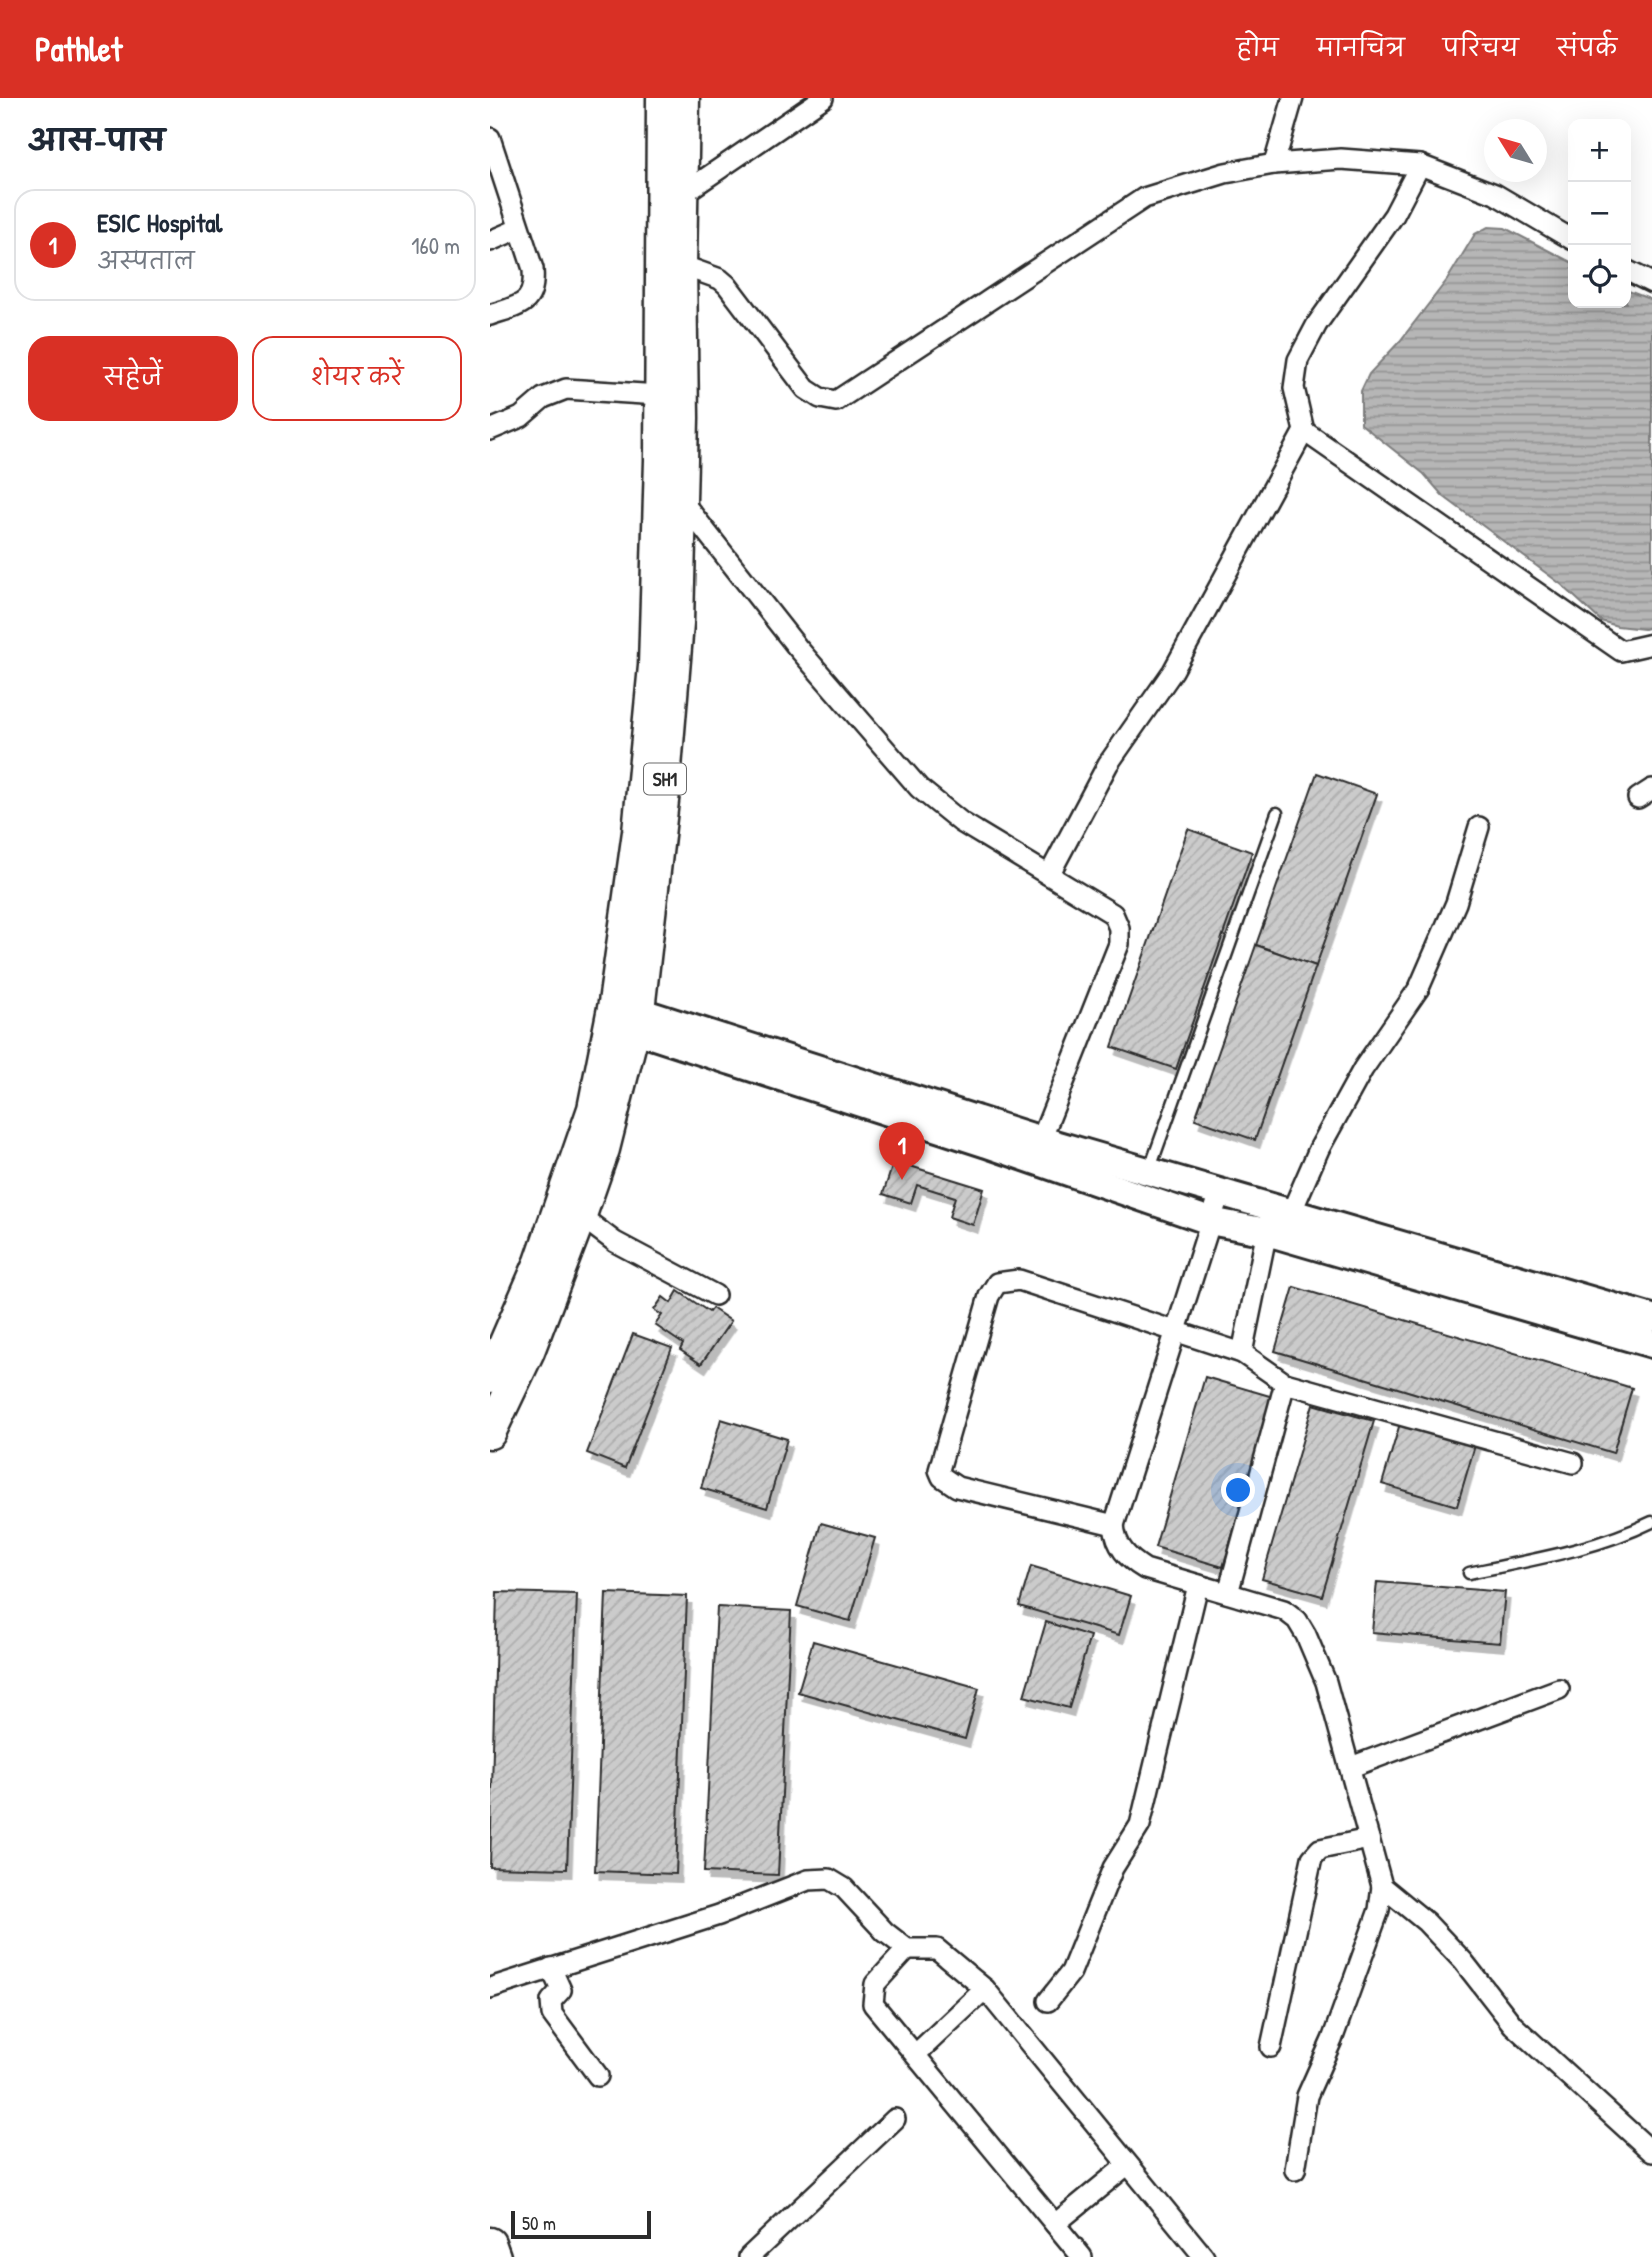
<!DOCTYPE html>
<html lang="hi">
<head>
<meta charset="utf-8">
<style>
	:root { --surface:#fff; --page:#f2f2f3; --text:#1f2937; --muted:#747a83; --line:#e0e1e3; --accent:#d93025 }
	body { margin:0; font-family:"Patrick Hand","Playpen Sans Deva",sans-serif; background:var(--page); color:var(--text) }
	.controls { position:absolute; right:21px; top:21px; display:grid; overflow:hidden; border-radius:14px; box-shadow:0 7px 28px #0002 }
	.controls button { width:63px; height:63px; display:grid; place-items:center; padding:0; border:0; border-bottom:2px solid var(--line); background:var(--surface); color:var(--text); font:35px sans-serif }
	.compass { position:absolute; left:994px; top:21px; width:63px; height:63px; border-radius:50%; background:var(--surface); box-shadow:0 7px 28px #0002; rotate:307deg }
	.scale { position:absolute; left:21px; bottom:18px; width:140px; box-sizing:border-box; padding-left:7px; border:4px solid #2b2b2b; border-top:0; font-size:19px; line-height:24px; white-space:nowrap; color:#2b2b2b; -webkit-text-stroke:5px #fff; paint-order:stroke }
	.you { position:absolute; left:749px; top:1393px; width:24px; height:24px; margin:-18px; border:5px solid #fff; border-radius:50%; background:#1a73e8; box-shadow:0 0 0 10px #1a73e833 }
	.badge { display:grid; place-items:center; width:46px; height:46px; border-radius:50%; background:var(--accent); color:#fff; font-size:23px; font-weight:700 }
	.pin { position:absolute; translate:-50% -58px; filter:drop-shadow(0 2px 4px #0008) }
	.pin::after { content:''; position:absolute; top:37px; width:24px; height:21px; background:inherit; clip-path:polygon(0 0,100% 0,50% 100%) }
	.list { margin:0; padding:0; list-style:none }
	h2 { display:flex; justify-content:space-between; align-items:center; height:91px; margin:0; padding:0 28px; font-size:30px }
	h2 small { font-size:23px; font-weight:400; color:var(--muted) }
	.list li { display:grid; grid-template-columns:46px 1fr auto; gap:21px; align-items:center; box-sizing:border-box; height:112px; margin:0 14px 14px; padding:0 14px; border:2px solid var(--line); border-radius:21px }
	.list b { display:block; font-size:26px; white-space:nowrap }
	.list p { margin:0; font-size:23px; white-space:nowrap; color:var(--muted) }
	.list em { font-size:23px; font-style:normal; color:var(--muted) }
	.actions { display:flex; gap:14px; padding:21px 28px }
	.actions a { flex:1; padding:16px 0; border:2px solid var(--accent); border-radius:21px; text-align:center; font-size:24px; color:var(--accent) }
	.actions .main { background:var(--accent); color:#fff }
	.icon { flex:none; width:38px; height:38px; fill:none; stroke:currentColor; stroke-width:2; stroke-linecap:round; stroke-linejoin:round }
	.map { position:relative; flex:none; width:1162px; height:2159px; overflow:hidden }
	header { display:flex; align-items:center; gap:42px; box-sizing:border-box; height:98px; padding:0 35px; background:var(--accent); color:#fff }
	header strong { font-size:33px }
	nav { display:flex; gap:38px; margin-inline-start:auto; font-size:24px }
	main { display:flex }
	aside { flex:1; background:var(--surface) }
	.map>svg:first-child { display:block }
</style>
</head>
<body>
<header>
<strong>Pathlet</strong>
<nav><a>होम</a><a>मानचित्र</a><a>परिचय</a><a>संपर्क</a></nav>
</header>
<main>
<aside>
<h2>आस-पास<small></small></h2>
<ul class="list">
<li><span class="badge">1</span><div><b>ESIC Hospital</b><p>अस्पताल</p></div><em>160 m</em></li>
</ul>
<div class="actions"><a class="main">सहेजें</a><a>शेयर करें</a></div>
</aside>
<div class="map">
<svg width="1162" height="2159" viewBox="0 0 1162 2159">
	<defs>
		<pattern id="water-rules" width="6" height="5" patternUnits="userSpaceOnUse" patternTransform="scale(1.75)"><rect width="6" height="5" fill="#b6b6b6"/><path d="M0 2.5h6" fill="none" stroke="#949494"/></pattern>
		<pattern id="building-hatch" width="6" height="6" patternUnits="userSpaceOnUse" patternTransform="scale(1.75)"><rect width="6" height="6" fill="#cbcbcb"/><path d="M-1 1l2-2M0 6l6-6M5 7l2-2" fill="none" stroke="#aeaeae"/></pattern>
		<filter id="shadow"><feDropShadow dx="4.5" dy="8" stdDeviation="0" flood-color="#0004"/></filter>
	</defs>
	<rect width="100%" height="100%" fill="#fff"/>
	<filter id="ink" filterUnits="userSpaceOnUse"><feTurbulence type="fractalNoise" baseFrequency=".0143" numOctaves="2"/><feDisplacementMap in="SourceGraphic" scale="14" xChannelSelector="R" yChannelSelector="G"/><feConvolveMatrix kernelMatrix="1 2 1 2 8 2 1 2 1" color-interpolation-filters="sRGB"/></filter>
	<g filter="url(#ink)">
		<polygon fill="url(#water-rules)" stroke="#7e7e7e" stroke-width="2" points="998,129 1015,130 1083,165 1083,205 1136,205 1136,192 1162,202 1162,529 1154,531 1127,528 1111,523 1072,487 953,398 934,376 871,326 871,293 879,276 910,243 957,182 985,136"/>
		<g fill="url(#building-hatch)" stroke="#2b2b2b" stroke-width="2" filter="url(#shadow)">
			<polygon points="827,675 887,696 826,868 766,847"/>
			<polygon points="698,731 762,754 686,971 622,949"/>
			<polygon points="766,847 826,868 765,1042 705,1021"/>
			<polygon points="404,1063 494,1091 483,1127 459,1119 465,1099 427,1087 421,1105 393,1096"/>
			<polygon points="804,1189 1142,1290 1123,1355 785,1253"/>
			<polygon points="188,1193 219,1214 222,1210 241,1223 211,1266 190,1252 193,1246 165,1227 172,1217 164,1212 173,1199 181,1205"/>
			<polygon points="143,1236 182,1250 135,1370 97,1355"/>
			<polygon points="715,1279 783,1299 733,1469 665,1449"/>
			<polygon points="823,1306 884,1323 832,1498 772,1481"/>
			<polygon points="231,1321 297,1341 277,1410 211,1390"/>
			<polygon points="911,1322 986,1344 967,1408 892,1386"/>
			<polygon points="331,1425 385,1440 360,1523 307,1508"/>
			<polygon points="541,1468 641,1498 629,1537 529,1508"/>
			<polygon points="887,1484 1015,1494 1010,1545 882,1534"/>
			<polygon points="7,1494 87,1496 77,1771 0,1769"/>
			<polygon points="116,1495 197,1498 186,1776 105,1773"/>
			<polygon points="227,1509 301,1513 288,1777 214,1774"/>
			<polygon points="556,1524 600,1538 579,1610 534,1598"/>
			<polygon points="323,1543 489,1590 475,1641 308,1594"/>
		</g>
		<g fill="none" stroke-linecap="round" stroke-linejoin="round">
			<defs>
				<g id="lane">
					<polyline points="659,1073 787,715"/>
					<path d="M 979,1475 C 1041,1462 1105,1452 1162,1424"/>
				</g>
				<g id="street">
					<path d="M 0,40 L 43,171 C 46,207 30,207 0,217"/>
					<polyline points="784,66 803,0"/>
					<polyline points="194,95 333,0"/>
					<polyline points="0,143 28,131"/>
					<polyline points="191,167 230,181 237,187 316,291 330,300 346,303 654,100 735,75 784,66 851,61 930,67 1005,96 1083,142"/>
					<polyline points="1136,172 1162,185"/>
					<polyline points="0,332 31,319 53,300 76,291 169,297"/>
					<polyline points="814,333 1131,553 1162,546"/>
					<polyline points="192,403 307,549 429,690 471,724 623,816 629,830 629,846 551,1042"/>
					<polyline points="1148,700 1162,691"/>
					<polyline points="559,777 618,666 683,573 814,333 804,290 808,262 827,226 904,117 930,67"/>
					<polyline points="730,1094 624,1427 467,1389 452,1379 449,1372 499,1198 507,1185 529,1182 752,1255"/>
					<polyline points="84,1113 125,1144 225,1197"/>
					<polyline points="801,1115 829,1051 873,971 929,890 966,805 989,729"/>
					<polyline points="795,1285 1083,1365"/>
					<path d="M 624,1427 C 626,1449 637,1460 655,1471 L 794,1512 L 807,1522 L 816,1537 L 836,1584 L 892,1788 L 889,1812 L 842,1942 L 817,1998 L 805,2072"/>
					<polyline points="738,1495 795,1285 752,1255 779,1123"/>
					<polyline points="861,1669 1069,1591"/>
					<polyline points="892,1788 936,1824 973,1863 1023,1927 1162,2054"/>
					<polyline points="417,1851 385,1886 383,1906 592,2159"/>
					<polyline points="61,1870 71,1892 61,1903 62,1916 108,1978"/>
					<polyline points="0,1890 229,1817 318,1782 339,1781 354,1790 395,1834 417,1851 447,1851 495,1891 714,2159"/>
					<polyline points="558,1903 581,1874 623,1770 650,1727 708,1487"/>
					<polyline points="781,1949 822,1760 830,1751 879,1741"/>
					<polyline points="426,1956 495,1891"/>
					<polyline points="565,2126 637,2067"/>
					<polyline points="259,2159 405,2021"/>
				</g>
				<g id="secondary">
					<polyline points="129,907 551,1042 1162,1220"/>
					<polyline points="124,925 497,1046 720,1123 777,1134 1162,1246"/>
				</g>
				<g id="primary">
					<polyline points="0,1279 50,1164 103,1011 124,905 148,734 164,568 170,362 172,0"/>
					<polyline points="0,1335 39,1253 91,1117 114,1051 149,912 174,694 188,525 193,320 191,167 194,0"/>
					<polyline points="0,2145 5,2159"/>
				</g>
			</defs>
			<use href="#lane" stroke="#2b2b2b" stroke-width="15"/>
			<use href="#street" stroke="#2b2b2b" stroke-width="24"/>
			<use href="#secondary" stroke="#2b2b2b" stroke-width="32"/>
			<use href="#primary" stroke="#2b2b2b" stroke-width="35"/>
			<use href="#lane" stroke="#fff" stroke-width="10"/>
			<use href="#street" stroke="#fff" stroke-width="19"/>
			<use href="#secondary" stroke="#fff" stroke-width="26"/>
			<use href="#primary" stroke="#fff" stroke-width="30"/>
		</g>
	</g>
	<g text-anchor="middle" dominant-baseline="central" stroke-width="5" stroke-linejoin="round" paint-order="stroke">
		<rect fill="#fff" stroke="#6b6b6b" stroke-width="2" x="154" y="665.5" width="42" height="31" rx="5"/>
		<g font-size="19" font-weight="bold" fill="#2b2b2b">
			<text x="175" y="681">SH1</text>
		</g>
	</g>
</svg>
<div class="controls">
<button>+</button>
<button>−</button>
<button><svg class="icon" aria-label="locate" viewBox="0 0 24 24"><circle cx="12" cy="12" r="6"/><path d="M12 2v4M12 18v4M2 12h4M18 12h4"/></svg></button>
</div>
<svg class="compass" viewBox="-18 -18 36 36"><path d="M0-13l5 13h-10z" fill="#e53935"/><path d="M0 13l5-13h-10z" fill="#747a83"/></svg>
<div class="scale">50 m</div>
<div class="you"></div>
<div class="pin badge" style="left:412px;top:1082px">1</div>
</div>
</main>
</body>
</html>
